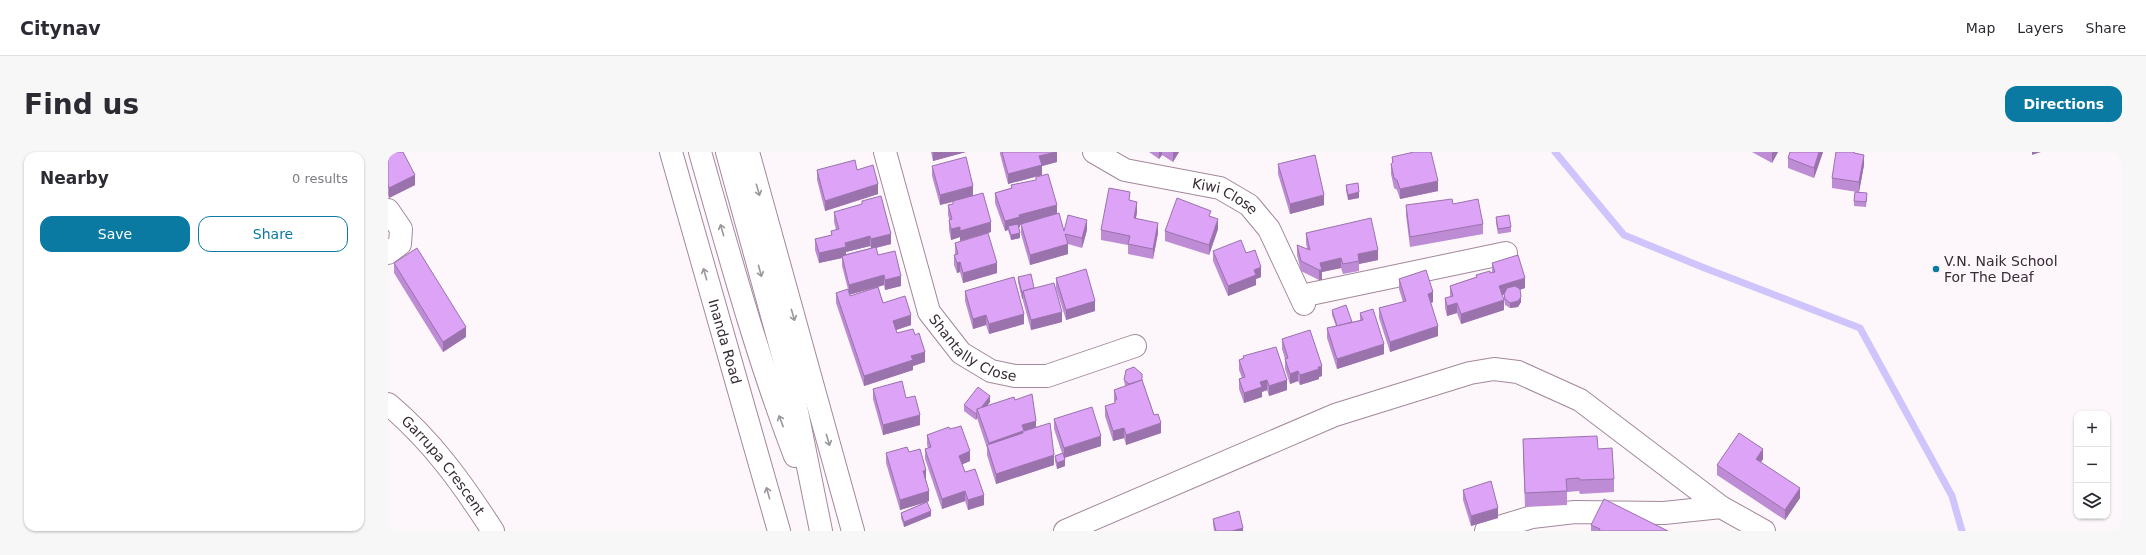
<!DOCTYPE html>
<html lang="en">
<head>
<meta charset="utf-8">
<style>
	:root { --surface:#fff; --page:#f7f7f7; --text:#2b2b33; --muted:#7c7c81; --line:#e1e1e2; --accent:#0b7aa3 }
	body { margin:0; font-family:"DejaVu Sans",sans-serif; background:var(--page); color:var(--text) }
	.controls { position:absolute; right:12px; bottom:12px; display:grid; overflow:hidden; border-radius:8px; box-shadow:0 1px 3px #0004 }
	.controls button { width:36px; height:36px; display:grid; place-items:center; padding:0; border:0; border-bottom:1px solid var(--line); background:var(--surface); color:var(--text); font:20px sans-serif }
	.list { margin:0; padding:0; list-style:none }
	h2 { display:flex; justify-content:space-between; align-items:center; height:52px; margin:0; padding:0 16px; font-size:17px }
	h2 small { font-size:13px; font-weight:400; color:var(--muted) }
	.actions { display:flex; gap:8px; padding:12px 16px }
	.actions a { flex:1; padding:9px 0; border:1px solid var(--accent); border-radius:12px; text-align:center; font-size:14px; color:var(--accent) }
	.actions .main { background:var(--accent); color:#fff }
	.icon { flex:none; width:22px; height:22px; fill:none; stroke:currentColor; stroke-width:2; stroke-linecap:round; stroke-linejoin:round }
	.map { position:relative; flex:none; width:1734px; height:379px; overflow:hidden; border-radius:12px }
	header { display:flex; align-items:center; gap:24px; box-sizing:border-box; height:56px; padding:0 20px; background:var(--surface); border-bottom:1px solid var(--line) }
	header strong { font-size:19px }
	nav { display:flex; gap:22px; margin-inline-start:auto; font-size:14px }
	.intro { display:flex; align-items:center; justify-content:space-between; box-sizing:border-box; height:96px; padding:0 24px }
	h1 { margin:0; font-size:28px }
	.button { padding:10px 18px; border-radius:12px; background:var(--accent); color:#fff; font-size:14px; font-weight:700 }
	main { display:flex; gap:24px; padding:0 24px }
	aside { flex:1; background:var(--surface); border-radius:12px; box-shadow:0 1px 3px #0004 }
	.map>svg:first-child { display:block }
</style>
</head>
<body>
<header>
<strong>Citynav</strong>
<nav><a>Map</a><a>Layers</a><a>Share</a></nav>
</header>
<div class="intro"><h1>Find us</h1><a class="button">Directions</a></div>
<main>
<aside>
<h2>Nearby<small>0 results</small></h2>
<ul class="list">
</ul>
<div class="actions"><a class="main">Save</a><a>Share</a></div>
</aside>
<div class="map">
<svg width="1734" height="379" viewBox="0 0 1734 379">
	<rect width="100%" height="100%" fill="#fdf7fb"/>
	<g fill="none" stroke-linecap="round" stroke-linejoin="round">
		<polyline stroke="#cfc4fc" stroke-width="7" points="1167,0 1236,83 1314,115 1472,176 1564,344 1574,379"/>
		<defs>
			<g id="minor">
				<path id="s1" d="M 283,0 L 391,379"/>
				<path d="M 312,0 C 341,102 369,205 407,304"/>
				<polyline points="339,0 405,240 433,379"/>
				<polyline points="360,0 465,379"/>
				<path id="s2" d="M 497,0 L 541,160 L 573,201 L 603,219 L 627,224 L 659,224 L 747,194"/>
				<path id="s3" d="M 706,0 L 737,18 L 832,36 L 861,53 L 881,77 L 916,152"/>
				<polyline points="0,58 13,77 12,92 0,101"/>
				<polyline points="913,144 1118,101"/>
				<path id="s4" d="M 0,252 C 44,289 74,331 105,379"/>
				<polyline points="677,379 947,263 1082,221 1106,217 1130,220 1192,248 1333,355 1376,379"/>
				<polyline points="1098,379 1144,365 1187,360 1276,361 1333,355"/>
			</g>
		</defs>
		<use href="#minor" stroke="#a3889c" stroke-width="24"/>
		<use href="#minor" stroke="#fff" stroke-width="22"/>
	</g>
	<g fill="#bd8cd4" fill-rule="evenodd">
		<polygon points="0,0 27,33 1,46 0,43"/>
		<polygon points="543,0 578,0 545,9"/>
		<polygon points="612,0 669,0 669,10 654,14 654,23 620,32 612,2"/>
		<polygon points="761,0 791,0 785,10 774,3 771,7"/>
		<polygon points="1364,0 1390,0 1384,11"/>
		<polygon points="1402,0 1435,0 1426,26 1400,16 1400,6"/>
		<polygon points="1467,0 1467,1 1476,13 1471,40 1479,46 1478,55 1466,54 1466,49 1469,40 1444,36 1444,26"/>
		<polygon points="1004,5 1050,39 1012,47 1009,38 1006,36 1003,22 1003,12 1004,11"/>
		<polygon points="890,12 936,53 902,62 890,22"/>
		<polygon points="544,14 585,43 603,80 572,89 572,85 563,88 561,78 561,67 560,63 560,53 565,52 565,50 552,53 544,24"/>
		<polygon points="429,18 469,18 490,42 437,59 429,28"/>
		<polygon points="648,25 669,62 676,79 699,78 694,96 680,92 680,102 642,113 633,82 633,72 632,73 632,75 631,75 632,86 623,88 620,78 617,79 607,51 607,41 623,36 623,33 648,28"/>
		<polygon points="958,33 971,46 960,48 958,39"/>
		<polygon points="742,48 749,60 748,66 770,81 765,107 740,102 740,93 713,88 713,78"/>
		<path d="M 474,49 L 503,92 L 488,96 L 490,103 L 513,134 L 497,138 L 496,133 L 490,135 L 495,151 L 523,173 L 508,178 L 509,181 L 537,210 L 525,214 L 525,218 L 476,234 L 448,151 L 448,141 L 460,137 L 454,114 L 454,106 L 431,111 L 427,98 L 427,87 L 443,83 L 443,79 L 448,78 L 446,70 L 446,60 L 474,52 ZM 482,94 L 483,96 L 458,102 L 458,100 ZM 489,135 L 462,144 L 462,142 Z"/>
		<polygon points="1065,52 1095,72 1095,82 1022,95 1018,63 1018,53"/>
		<polygon points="823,64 830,77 821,103 777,89 777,79"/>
		<polygon points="1108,65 1123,75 1123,80 1110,82 1108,71"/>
		<polygon points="918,81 990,108 971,112 971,119 955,122 953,116 934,120 934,128 931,128 913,119 909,103 909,93 919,97 918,91"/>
		<polygon points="567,91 609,121 575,131 572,120 569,121 566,113 566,103 567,103"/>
		<polygon points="825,99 858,101 873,125 868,127 868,133 840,144 825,109"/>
		<polygon points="6,111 78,185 55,200 6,121"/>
		<polygon points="1104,111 1137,136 1132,138 1133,150 1130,155 1122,156 1117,153 1116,147 1116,142 1114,143 1116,158 1073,172 1069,161 1059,164 1057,156 1057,146 1062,145 1062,134 1088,125 1088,123 1104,121"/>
		<polygon points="630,125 646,136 674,170 643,178 635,149 635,147 634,147 630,130"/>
		<polygon points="668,126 707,159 678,168 668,136"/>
		<polygon points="1011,127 1045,150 1043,151 1050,184 1002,200 991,166 991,156 1015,150 1011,137"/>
		<polygon points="577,139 636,172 601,182 598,173 585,177 577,149"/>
		<polygon points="944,158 964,170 972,168 972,161 996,202 949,217 939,186 939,176 948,174 944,163"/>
		<polygon points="894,187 934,224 931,225 931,227 912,233 910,229 902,232 897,217 897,207 894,197"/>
		<polygon points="855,204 899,238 881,244 879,238 874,240 874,245 856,251 851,237 851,227 854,226 851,218 851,208 855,206"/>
		<polygon points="736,228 754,228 766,263 773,281 738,293 736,286 725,289 717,264 717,254 727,251 726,248 726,238 737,234"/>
		<polygon points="485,237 518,246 532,273 495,283 485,247"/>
		<polygon points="627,248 648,275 666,313 608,332 599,303 599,296 589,266 588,268 576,259 576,253 602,250 599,254"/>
		<polygon points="666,267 713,294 676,306 677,314 669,317 667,309 667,304 674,301 666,277"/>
		<polygon points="562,277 582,309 574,312 577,320 596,353 580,358 577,349 554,357 537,307 537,297 540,296 539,293 539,283"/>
		<polygon points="1135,287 1210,297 1226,327 1226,340 1192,342 1191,339 1179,340 1179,353 1137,355 1135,301"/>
		<polygon points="521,300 538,328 541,349 539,350 543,364 516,375 513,366 513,361 536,351 512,358 498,311 498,301"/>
		<polygon points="1375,307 1373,310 1412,346 1397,368 1329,323 1329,313"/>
		<polygon points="1075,338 1110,366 1083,374 1075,348"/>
		<polygon points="825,367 855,379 826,379 825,372"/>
		<polygon points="1203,373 1280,379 1203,379"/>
	</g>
	<g fill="#9a72ac">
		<polygon points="545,0 578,0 545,9"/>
		<polygon points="669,0 669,10 654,14 654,23 620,32 620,22 651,4"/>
		<polygon points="771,0 774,0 774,3 771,7"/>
		<polygon points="785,0 791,0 785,10"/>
		<polygon points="1385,0 1390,0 1384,11 1384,1"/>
		<polygon points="1431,0 1435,0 1426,26 1426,16"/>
		<polygon points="1644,0 1653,0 1644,3"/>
		<polygon points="1476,3 1476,13 1471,40 1471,30"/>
		<polygon points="27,23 27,33 1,46 1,36"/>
		<polygon points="1050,29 1050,39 1012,47 1012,37"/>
		<polygon points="490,32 490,42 437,59 437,49"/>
		<polygon points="585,34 585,44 552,53 552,43"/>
		<polygon points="971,40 971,46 960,48 960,43"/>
		<polygon points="936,43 936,53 902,62 902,52"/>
		<polygon points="749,50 749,60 746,76 746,66"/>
		<polygon points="669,53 669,63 632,73 632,75 621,78 620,74 620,78 617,79 617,69 631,63"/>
		<polygon points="830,67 830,77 821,103 821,93"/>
		<polygon points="699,68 699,78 694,96 694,86"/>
		<polygon points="603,70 603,80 572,89 572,79"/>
		<polygon points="770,71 770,81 765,107 765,97"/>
		<polygon points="572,75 572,85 563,88 563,77"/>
		<polygon points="632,81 632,86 623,88 623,83"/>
		<polygon points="503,82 503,92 483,97 483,87"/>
		<polygon points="482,84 482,94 458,100 458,105 454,104 454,106 431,111 431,101 457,91"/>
		<polygon points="680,92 680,102 642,113 642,103"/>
		<polygon points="990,98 990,108 971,112 970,102"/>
		<polygon points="953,106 953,116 934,120 934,128 931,128 931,118 932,111"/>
		<polygon points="572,110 572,120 569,121 569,111"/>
		<polygon points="609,111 609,121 575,131 575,121"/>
		<polygon points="873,115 873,125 868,127 868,133 840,144 840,134 866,118"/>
		<polygon points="496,123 496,133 461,143 461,133"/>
		<polygon points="513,124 513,134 497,138 497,128"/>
		<polygon points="1137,126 1137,136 1111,144 1111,134"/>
		<polygon points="1045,140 1045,150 1040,152 1040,142"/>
		<rect x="634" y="141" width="1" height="6"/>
		<polygon points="1133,145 1133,150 1130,155 1122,156 1122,151"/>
		<polygon points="1116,148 1116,158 1073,172 1073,162"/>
		<polygon points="707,149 707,159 678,168 678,158"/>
		<polygon points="1069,151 1069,161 1059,164 1059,154"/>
		<polygon points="674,160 674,170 643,178 643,168"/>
		<polygon points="636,162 636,172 601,182 601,172"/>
		<polygon points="523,163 523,173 505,179 505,169"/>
		<polygon points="598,163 598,173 585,177 585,167"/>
		<polygon points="1050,174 1050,184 1002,200 1002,190"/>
		<polygon points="78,175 78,185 55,200 55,190"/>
		<polygon points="996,192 996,202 949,217 949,207"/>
		<polygon points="537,200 537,210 525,214 525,218 476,234 476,224 523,204"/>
		<polygon points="934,214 934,224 931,225 931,227 912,233 912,223"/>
		<polygon points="910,219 910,229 902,232 902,222"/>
		<polygon points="879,228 879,238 874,240 874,245 856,251 856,241 872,230"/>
		<polygon points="899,228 899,238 881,244 881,234"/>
		<polygon points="602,244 602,250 591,263 590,260"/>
		<polygon points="589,260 589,266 588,268 588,262"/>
		<polygon points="532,263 532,273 495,283 495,273"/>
		<polygon points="648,269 648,279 601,298 601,291 634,273"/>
		<polygon points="773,271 773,281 738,293 738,283"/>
		<polygon points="736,276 736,286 725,289 725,279"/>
		<polygon points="713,284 713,294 676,306 676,296"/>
		<polygon points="1375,297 1375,307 1368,317 1368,307"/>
		<polygon points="582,299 582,309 571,314 571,304"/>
		<polygon points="666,303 666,313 608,332 608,322"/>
		<polygon points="677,308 677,314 669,317 669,311"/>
		<polygon points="538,318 538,328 535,329 535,319"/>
		<polygon points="1412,336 1412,346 1397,368 1397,358"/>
		<polygon points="541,339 541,349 512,358 512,348"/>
		<polygon points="577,339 577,349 554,357 554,347"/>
		<polygon points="596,343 596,353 580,358 580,348"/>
		<polygon points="1110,356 1110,366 1083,374 1083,364"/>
		<polygon points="543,359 543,364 516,375 516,370"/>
		<polygon points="855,376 855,379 844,379"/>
	</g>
	<g fill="#dca3f6" stroke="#9a72ac">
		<polygon points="0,0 15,0 27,23 1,36 0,33"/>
		<polygon points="614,0 668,0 651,4 654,13 620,22"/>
		<polygon points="1026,0 1043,0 1050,29 1012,37 1009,28 1006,26 1003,12 1005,10 1004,5"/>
		<polygon points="1402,0 1431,0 1426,16 1400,6"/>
		<polygon points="1448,0 1466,0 1466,1 1476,3 1471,30 1444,26"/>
		<polygon points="927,3 936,43 902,52 890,12"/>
		<polygon points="578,5 585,34 552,43 544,14"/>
		<polygon points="467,8 469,18 485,13 490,32 437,49 429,18"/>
		<polygon points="660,22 669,53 631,63 632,65 617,69 607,41 624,36 623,33 648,28 648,25"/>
		<polygon points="970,31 971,40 960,43 958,33"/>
		<polygon points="721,36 742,40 741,48 749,50 746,66 770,71 765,97 740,92 742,84 713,78"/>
		<polygon points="1467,40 1479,41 1478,50 1466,49"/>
		<polygon points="595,41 603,70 572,79 572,75 563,77 561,68 564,67 560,53 565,52 565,49"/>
		<polygon points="493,44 503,82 483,87 482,84 457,91 458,95 431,101 427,87 444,83 443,79 451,77 446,60 474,52 474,49"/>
		<polygon points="789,46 823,59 821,64 830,67 821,93 777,79"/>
		<polygon points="1064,47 1065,52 1090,47 1095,72 1022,85 1018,53"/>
		<polygon points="671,61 676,79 680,63 699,68 694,86 677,82 680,92 642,103 633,72"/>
		<polygon points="1121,63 1123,75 1110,77 1108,65"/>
		<polygon points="983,66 990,98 970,102 971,109 955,112 953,106 932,111 934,118 931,118 913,109 909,93 922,98 918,81"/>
		<polygon points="630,72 632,81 623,83 620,74"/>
		<polygon points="600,81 609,111 575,121 572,110 569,111 566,103 570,102 567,91"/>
		<polygon points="853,88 858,101 867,98 873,115 866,118 868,123 840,134 825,99"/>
		<polygon points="488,95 490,103 507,99 513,124 497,128 496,123 461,133 454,104"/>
		<polygon points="29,96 78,175 55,190 6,111"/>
		<polygon points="1130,103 1137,126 1111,134 1116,148 1073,162 1069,151 1059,154 1057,146 1065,144 1062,134 1089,125 1088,123 1102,119 1102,121 1107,120 1104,111"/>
		<polygon points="698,117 707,149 678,158 668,126"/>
		<polygon points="1038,118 1045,140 1040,142 1050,174 1002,190 991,156 1018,149 1011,127"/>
		<polygon points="643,122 646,136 635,139 635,141 634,141 630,125"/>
		<polygon points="626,125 636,162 601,172 598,163 585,167 577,139"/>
		<polygon points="666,131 674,160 643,168 635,139"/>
		<polygon points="1127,134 1132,137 1133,145 1130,149 1122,151 1117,147 1116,142 1119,136"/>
		<polygon points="490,135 495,151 517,144 523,163 505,169 509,181 525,177 527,183 531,181 537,200 523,204 525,208 476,224 448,141 460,137 462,144"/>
		<polygon points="958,153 964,170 949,174 944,158"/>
		<polygon points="985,157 996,192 949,207 939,176 975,168 972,161"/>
		<polygon points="922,178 934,214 930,215 931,217 912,223 910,219 902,222 897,207 900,206 894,187"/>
		<polygon points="888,195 899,228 881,234 879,228 872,230 874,235 856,241 851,227 857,225 851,208 856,206 855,204"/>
		<polygon points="746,215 754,222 754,228 741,232 736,228 738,218"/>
		<polygon points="754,228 766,263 770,262 773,271 738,283 736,276 725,279 717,254 727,251 727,248 729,247 726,238"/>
		<polygon points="514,229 518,246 527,244 532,263 495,273 485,237"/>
		<polygon points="590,235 602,244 593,256 589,257 589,260 588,262 576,253"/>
		<polygon points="644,242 648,269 634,273 636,279 662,271 666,303 608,322 599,293 635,281 635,279 601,291 589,257 626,245 627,248"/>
		<polygon points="704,255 713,284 676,296 666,267"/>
		<polygon points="573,274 582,299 571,304 577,320 587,317 596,343 580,348 577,339 554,347 537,297 543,295 539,283 561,275 562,277"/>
		<polygon points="1351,281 1375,297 1368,307 1412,336 1397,358 1329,313"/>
		<polygon points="1209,284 1210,297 1224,296 1226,327 1192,328 1191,326 1178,327 1179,339 1137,341 1135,287"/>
		<polygon points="519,295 521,300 532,297 538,318 535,319 541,339 512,348 498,301"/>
		<polygon points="675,301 677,308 669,311 667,304"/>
		<polygon points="1103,329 1110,356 1083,364 1075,338"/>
		<polygon points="1216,347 1280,379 1211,379 1212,377 1203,373"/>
		<polygon points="539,350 543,359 516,370 513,361"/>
		<polygon points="851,359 855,376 844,379 828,379 825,367"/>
	</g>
	<defs><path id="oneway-shaft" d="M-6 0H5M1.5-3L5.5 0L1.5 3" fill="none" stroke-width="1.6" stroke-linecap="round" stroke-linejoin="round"/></defs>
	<g stroke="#9b969a">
		<use href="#oneway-shaft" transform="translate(370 38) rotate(74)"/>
		<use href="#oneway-shaft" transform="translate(334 78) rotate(-106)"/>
		<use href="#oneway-shaft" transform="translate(372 119) rotate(75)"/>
		<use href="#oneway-shaft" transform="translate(317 122) rotate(-106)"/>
		<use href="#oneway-shaft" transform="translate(405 163) rotate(74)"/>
		<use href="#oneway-shaft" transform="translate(393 269) rotate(-111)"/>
		<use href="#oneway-shaft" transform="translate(440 288) rotate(74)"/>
		<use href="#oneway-shaft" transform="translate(380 341) rotate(-106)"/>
	</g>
	<circle fill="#0b7aa3" stroke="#fdf7fb" stroke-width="1.5" cx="1548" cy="117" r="4"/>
	<g text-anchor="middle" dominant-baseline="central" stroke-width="3.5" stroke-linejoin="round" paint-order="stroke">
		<g font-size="14" fill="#372c35" stroke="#fdf7fb">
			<text stroke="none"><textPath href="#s3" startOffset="140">Kiwi Close</textPath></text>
			<text stroke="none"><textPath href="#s1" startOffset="197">Inanda Road</textPath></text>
			<text stroke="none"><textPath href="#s2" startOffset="225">Shantally Close</textPath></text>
			<text stroke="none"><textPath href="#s4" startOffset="83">Garrupa Crescent</textPath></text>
		</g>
		<g font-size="14" fill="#372c35" stroke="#fdf7fb" text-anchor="start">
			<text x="1556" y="109">V.N. Naik School<tspan x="1556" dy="16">For The Deaf</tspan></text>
		</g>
	</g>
</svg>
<div class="controls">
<button>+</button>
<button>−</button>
<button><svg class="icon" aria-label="layers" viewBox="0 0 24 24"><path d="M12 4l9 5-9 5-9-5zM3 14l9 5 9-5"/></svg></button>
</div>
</div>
</main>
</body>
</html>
